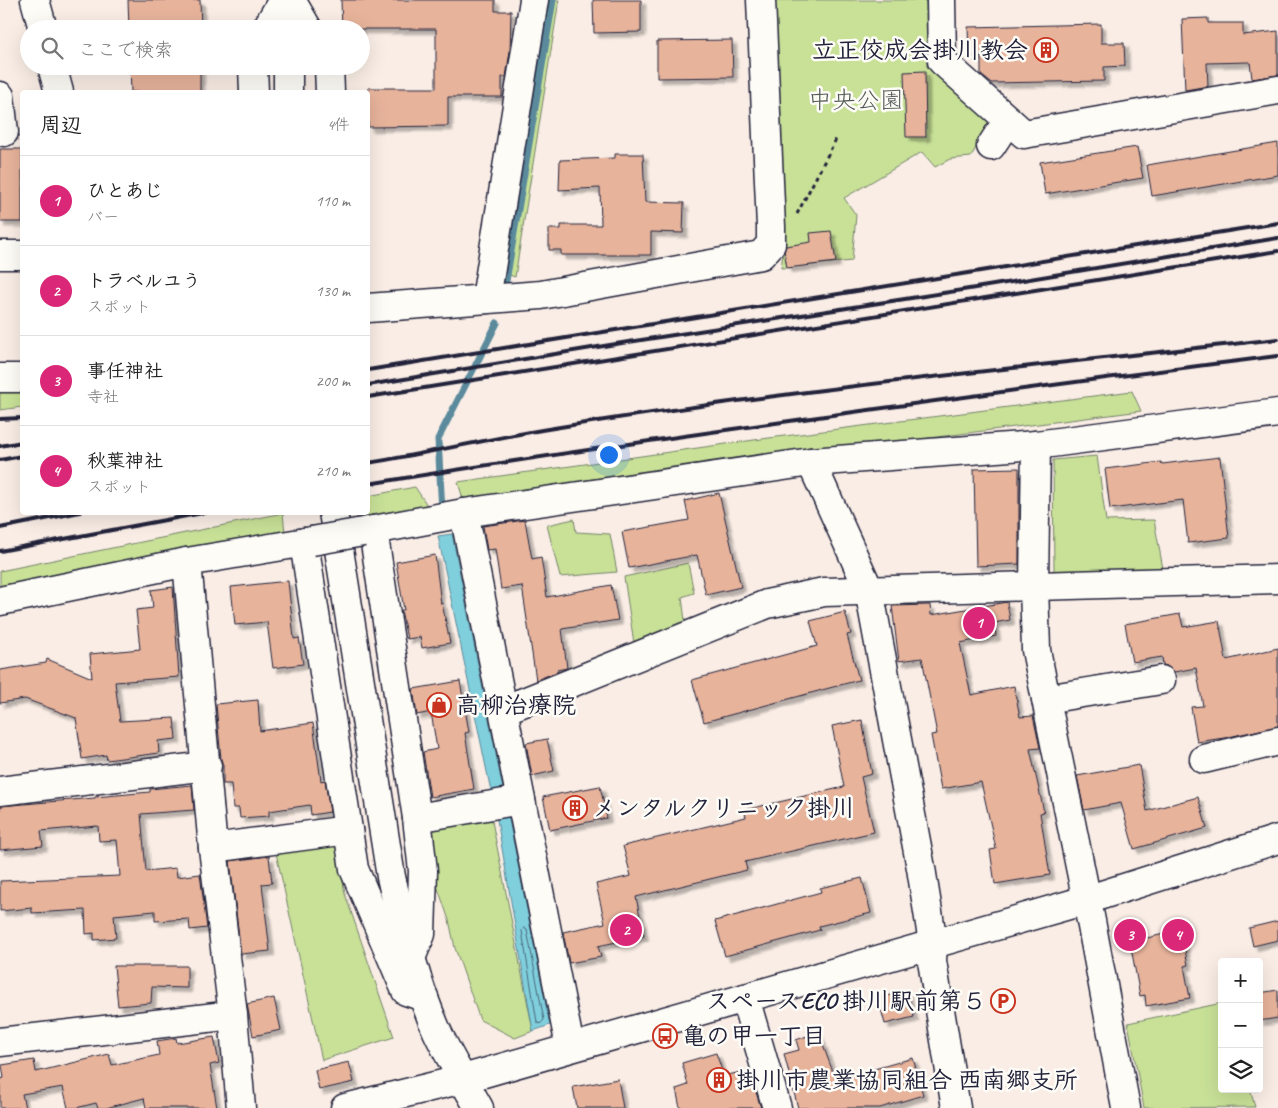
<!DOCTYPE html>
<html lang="ja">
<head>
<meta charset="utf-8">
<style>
	:root { --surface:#fff; --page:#f2f2f2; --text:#222; --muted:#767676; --line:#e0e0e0; --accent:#db2777 }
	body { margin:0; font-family:Caveat,"Klee One",sans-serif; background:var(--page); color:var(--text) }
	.controls { position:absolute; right:15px; bottom:15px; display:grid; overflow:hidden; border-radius:5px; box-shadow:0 5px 20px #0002 }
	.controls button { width:45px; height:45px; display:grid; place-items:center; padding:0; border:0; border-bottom:1px solid var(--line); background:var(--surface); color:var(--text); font:25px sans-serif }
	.you { position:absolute; left:608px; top:454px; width:18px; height:18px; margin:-12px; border:4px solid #fff; border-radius:50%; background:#1a73e8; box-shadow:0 0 0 8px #1a73e833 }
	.badge { display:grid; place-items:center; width:32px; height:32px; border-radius:50%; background:var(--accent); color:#fff; font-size:16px; font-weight:700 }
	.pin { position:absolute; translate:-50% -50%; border:2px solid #fff; box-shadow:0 1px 5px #0006 }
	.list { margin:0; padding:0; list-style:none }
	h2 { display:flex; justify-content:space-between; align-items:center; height:65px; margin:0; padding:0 20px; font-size:21px }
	h2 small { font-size:16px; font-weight:400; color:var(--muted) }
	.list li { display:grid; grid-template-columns:32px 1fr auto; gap:15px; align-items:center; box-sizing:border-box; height:90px; padding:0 20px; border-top:1px solid var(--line) }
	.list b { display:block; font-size:19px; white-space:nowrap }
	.list p { margin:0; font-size:16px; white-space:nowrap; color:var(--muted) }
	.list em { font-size:16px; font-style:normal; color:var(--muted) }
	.icon { flex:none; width:28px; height:28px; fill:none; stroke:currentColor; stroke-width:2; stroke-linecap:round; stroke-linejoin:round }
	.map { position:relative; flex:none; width:1278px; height:1108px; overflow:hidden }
	.search { position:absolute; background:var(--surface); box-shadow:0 5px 20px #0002; left:20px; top:20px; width:350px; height:55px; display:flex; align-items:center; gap:12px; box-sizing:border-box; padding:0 18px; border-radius:28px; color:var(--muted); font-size:19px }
	.panel { position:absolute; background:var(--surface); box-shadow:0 5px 20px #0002; left:20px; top:90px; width:350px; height:425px; border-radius:5px }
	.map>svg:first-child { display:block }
</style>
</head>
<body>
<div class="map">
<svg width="1278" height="1108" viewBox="0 0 1278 1108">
	<defs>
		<filter id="shadow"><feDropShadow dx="4.5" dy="4.5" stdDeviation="1" flood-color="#0004"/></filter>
	</defs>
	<rect width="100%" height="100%" fill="#f9ede5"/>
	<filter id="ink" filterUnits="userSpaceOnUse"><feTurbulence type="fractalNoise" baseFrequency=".02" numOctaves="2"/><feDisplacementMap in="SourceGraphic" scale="10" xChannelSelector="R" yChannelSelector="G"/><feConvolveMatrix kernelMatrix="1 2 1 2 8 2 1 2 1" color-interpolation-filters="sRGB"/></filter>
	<g filter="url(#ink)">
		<g fill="#c8e197" stroke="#758269">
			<polygon points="540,0 559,0 515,277 501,272"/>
			<polygon points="775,0 926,0 927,67 990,120 971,157 950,159 935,167 922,152 844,198 856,215 852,261 781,268 784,246"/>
			<polygon points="22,391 22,407 0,410 0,392"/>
			<path d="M 1132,391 L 1141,411 C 915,439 689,470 463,499 L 458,482 L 754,440 Z"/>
			<polygon points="1097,456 1106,521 1154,520 1164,574 1054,572 1053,460"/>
			<polygon points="415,487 429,508 362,518 361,513 368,512 368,496"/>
			<polygon points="283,513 285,533 0,589 0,571"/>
			<polygon points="574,519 576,532 610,534 617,572 560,577 547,525"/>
			<polygon points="688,563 694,593 682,597 686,629 635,650 624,577"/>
			<polygon points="491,816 533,1031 515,1038 480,1020 455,948 449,920 433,874 428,828"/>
			<polygon points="336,839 345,894 394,1037 322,1060 276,853"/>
			<polygon points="1222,1003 1222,1089 1250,1089 1255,1107 1144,1108 1128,1023"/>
		</g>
		<polygon fill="#80cfdc" stroke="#5a8a9c" points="452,534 550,1025 533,1031 498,825 438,536"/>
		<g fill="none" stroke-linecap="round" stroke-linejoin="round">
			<polygon stroke="#48677b" stroke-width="1" points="524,928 527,930 544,1020 540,1024 537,1022 522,931"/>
			<g stroke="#5a8a9c" stroke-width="7">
				<polyline points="505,287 553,0"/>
				<polyline points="442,511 438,439 497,323"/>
			</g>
		</g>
		<g fill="#e7b39b" stroke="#22223b" filter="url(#shadow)">
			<polygon points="128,0 200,0 201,29 129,29"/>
			<polygon points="341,0 495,0 495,11 511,11 510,51 506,77 502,77 502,97 448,97 448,126 368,127 368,88 436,88 436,29 342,29"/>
			<polygon points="593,0 641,0 641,32 594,33"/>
			<polygon points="1208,18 1208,23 1243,23 1243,35 1278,31 1278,75 1252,79 1250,62 1207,63 1208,86 1185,90 1182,19"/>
			<polygon points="1101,24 1101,43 1124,43 1125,66 1104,67 1104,81 991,83 981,75 981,56 969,56 968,27"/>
			<polygon points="732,40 733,77 657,78 657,41"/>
			<polygon points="130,66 200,66 200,92 131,92"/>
			<polygon points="925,71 926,137 906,137 904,72"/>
			<polygon points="1278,143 1278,175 1152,196 1147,165"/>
			<polygon points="1137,147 1143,178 1045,194 1040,162"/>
			<rect x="0" y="149" width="22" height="73"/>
			<polygon points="615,154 643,154 645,202 684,203 683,233 651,232 651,255 561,255 561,250 549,250 549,229 561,229 561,225 601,225 600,188 559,190 560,160 615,158"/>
			<polygon points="831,231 836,262 787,268 784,250 786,246 811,242 810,233"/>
			<polygon points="1220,457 1229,538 1188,543 1183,500 1110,509 1105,469 1161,462 1162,464"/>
			<polygon points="1019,468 1019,564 976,566 974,469"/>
			<polygon points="719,493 741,587 706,595 697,555 629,568 622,532 689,520 685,501"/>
			<polygon points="525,520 532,559 541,557 547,597 611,585 618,620 562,629 567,668 557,670 557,672 536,680 522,586 501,589 495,549 487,550 483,526"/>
			<polygon points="435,555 441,604 442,603 450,643 422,648 420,637 407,639 401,610 404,610 396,562"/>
			<polygon points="288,581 294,639 299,638 303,664 273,668 267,622 235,625 231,587"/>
			<polygon points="173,587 179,677 115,682 120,721 174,718 176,739 158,741 159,753 107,760 106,755 82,759 76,718 25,699 0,703 0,670 46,663 47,659 92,678 90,654 140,649 136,610 153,608 151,590"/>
			<polygon points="1007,602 1010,620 994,623 996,636 960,643 971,695 1014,686 1020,717 1033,716 1040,748 1030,749 1044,812 1040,813 1050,875 995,884 990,850 996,849 981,782 941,789 931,735 937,734 922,658 899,661 892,606 930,605 931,615"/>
			<polygon points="845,612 851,634 847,635 859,680 704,722 692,680 817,646 810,621"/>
			<polygon points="1180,614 1183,627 1219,621 1226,660 1278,648 1278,726 1224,738 1197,742 1191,707 1203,706 1196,668 1174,672 1167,666 1163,665 1162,657 1132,662 1125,624"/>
			<polygon points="460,681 469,732 465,733 474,789 430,797 423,752 437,749 431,712 417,715 413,689"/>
			<polygon points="258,700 260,731 313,723 321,781 325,780 330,812 311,815 310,805 269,811 269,816 240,818 239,808 233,808 231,784 223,784 223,765 221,759 216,704"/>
			<polygon points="862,720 872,774 861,777 874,832 745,862 747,870 636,897 644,936 598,946 601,957 569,963 563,932 605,923 596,884 631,876 623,846 746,817 744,810 844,787 832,726"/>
			<polygon points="547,739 554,771 532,776 526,743"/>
			<polygon points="1139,765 1147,811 1198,797 1207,828 1134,849 1121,803 1084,810 1077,776"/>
			<polygon points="192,785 194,810 141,814 146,871 176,868 177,877 200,874 207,928 190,930 189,919 155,921 155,911 114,915 116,938 94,940 94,933 86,934 85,910 32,913 32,908 0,911 0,881 120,876 117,840 99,841 98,826 41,831 43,846 0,850 0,806 95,798 95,797 150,792 150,789"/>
			<polygon points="600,786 607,818 550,830 543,797"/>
			<polygon points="269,856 272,883 262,884 270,951 241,954 230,861"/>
			<polygon points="862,878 871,913 819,926 820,930 725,956 715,921 821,892 820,888"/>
			<polygon points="1278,921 1278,940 1253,946 1249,928"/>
			<polygon points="1181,930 1188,965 1184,966 1190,998 1146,1006 1145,995 1140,996 1130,942"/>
			<polygon points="114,966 187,966 187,988 152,987 151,1003 118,1006"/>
			<polygon points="1278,990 1278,1018 1259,1021 1259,993"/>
			<polygon points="907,991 914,1017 885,1024 878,998"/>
			<polygon points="274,998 281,1030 253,1036 247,1004"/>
			<polygon points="818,1032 836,1080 913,1058 923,1095 880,1108 798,1108 784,1054 799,1050 796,1040"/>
			<polygon points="214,1037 219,1063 210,1065 217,1108 146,1108 144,1098 106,1108 98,1108 96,1103 76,1108 68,1108 63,1087 22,1094 25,1108 0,1108 0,1079 4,1078 2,1065 34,1060 36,1072 109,1054 112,1065 159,1055 157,1041 176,1038 177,1043"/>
			<polygon points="716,1053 724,1076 749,1070 761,1108 680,1108 676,1089 688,1085 682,1063"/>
			<polygon points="349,1062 354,1082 319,1090 315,1070"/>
			<polygon points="618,1079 623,1108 577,1108 573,1087"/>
		</g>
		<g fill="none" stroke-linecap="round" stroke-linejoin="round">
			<defs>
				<g id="minor">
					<polyline points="35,0 43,29"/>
					<polyline points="291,0 308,29"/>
					<polyline points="941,0 942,61 1024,134 1278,90"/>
					<polyline points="266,29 283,0"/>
					<polyline points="52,66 59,92"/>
					<polyline points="253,66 254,92"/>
					<polyline points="329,66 330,92"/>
					<polyline points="0,96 4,132"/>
					<polyline points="991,146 1008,120"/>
					<polyline points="0,255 22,255"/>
					<polyline points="486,299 534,0"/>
					<polyline points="368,308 541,295 761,255 771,244 771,227 761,0"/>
					<polyline points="0,378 22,378"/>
					<polyline points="1036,445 1034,585 1036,650 1091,921 1126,1108"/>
					<polyline points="811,462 869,590 921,868 933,943 932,961 956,1108"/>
					<polyline points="464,513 570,1047"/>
					<polyline points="373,530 417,818 423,871 421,934 411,958"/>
					<polyline points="363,532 464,513 811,462 1036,445 1278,413"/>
					<polyline points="304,542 354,869 406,991 424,997"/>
					<polyline points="187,562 213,848 233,1015 241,1108"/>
					<polyline points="0,601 187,562 312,541"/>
					<polyline points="1046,699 1161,680"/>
					<polyline points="504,710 767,604 824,592 1278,579"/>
					<polyline points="1204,759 1278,741"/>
					<polyline points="0,791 207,766"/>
					<polyline points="417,818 521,800"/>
					<polyline points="213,848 348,830"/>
					<polyline points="745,998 777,1108"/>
					<polyline points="0,1042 233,1015"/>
					<polyline points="345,1108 463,1079"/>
				</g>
				<g id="tertiary">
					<polyline points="287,0 287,29"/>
					<polyline points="288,66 288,92"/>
					<path d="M 333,512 L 391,877 C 403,929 415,982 437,1031 C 449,1057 465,1083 479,1108"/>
					<polyline points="463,1079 1086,900 1278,839"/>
				</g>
			</defs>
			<use href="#minor" stroke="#22223b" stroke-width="31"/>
			<use href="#tertiary" stroke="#22223b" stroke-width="31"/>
			<polyline stroke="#22223b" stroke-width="3" stroke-dasharray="4 4" stroke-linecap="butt" points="797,214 836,139"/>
			<use href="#minor" stroke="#fdfcf7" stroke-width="28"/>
			<use href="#tertiary" stroke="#fdfcf7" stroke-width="28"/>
			<g stroke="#22223b" stroke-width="4">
				<polyline points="368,370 1278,223"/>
				<polyline points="368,385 622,343 969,289 1278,238"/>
				<polyline points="368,397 1278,251"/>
				<polyline points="0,419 22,418"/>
				<polyline points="0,446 22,442"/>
				<polyline points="0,460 22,456"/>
				<path d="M 368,463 C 430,453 491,438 554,428 C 794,389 1037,366 1278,339"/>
				<path d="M 368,484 C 532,457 696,434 861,411 C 1000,392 1139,373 1278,356"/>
				<polyline points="0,528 80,512"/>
				<polyline points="0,551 208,512"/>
			</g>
			<defs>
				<polyline id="minor-bridge" points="312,541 363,532"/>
			</defs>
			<use href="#minor-bridge" stroke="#22223b" stroke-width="31" stroke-linecap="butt"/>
			<use href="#minor-bridge" stroke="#fdfcf7" stroke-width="28"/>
		</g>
	</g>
	<defs>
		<symbol id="building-ring" viewBox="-11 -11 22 22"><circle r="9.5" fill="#fdfcf7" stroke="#c8321e" stroke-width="1.5"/><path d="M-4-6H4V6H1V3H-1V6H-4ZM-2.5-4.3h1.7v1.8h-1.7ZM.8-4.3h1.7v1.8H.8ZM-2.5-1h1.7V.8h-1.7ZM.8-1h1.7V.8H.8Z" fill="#c8321e"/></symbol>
		<symbol id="shop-ring" viewBox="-11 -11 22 22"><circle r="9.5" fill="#fdfcf7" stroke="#c8321e" stroke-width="1.5"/><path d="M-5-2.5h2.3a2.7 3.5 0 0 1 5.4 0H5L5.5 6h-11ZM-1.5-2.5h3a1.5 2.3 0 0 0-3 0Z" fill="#c8321e"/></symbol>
		<symbol id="parking-ring" viewBox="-11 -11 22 22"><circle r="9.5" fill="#fdfcf7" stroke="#c8321e" stroke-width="1.5"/><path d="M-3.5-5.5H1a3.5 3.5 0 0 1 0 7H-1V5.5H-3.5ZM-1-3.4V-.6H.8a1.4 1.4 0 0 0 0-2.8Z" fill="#c8321e"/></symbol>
		<symbol id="bus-ring" viewBox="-11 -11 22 22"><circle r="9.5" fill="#fdfcf7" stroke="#c8321e" stroke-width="1.5"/><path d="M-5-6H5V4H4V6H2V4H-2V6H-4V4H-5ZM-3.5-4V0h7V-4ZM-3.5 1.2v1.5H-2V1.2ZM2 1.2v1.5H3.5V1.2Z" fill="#c8321e"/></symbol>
	</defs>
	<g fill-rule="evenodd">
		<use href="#building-ring" x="1032" y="36" width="28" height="28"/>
		<use href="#shop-ring" x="425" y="691" width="28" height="28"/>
		<use href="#building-ring" x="561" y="794" width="28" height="28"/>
		<use href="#parking-ring" x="989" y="987" width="28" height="28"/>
		<use href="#bus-ring" x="651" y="1022" width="28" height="28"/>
		<use href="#building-ring" x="705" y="1066" width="28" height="28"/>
	</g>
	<g text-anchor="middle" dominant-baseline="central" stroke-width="5" stroke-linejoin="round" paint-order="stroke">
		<g font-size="24" font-weight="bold" fill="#22223b" stroke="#fdfcf7" text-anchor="start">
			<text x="1028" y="50" text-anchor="end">立正佼成会掛川教会</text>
			<text x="456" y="705">高柳治療院</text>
			<text x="592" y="808">メンタルクリニック掛川</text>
			<text x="986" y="1001" text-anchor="end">スペースECO 掛川駅前第５</text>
			<text x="682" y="1036">亀の甲一丁目</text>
			<text x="736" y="1080">掛川市農業協同組合 西南郷支所</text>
		</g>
		<g font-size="24" fill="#545b57" stroke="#fdfcf7">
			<text x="856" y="100">中央公園</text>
		</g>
	</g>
</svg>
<div class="controls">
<button>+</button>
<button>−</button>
<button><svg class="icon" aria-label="layers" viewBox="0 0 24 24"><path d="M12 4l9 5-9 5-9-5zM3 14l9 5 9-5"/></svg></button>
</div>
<div class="you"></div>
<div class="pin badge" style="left:979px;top:623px">1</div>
<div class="pin badge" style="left:626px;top:930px">2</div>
<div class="pin badge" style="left:1130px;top:935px">3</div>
<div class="pin badge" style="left:1178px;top:935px">4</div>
<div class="search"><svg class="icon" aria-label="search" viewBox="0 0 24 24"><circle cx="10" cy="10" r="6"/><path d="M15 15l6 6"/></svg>ここで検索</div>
<section class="panel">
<h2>周辺<small>4件</small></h2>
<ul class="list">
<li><span class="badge">1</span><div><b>ひとあじ</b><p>バー</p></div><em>110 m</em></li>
<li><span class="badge">2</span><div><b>トラベルユう</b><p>スポット</p></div><em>130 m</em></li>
<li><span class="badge">3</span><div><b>事任神社</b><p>寺社</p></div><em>200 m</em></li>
<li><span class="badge">4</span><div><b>秋葉神社</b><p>スポット</p></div><em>210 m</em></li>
</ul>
</section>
</div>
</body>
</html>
